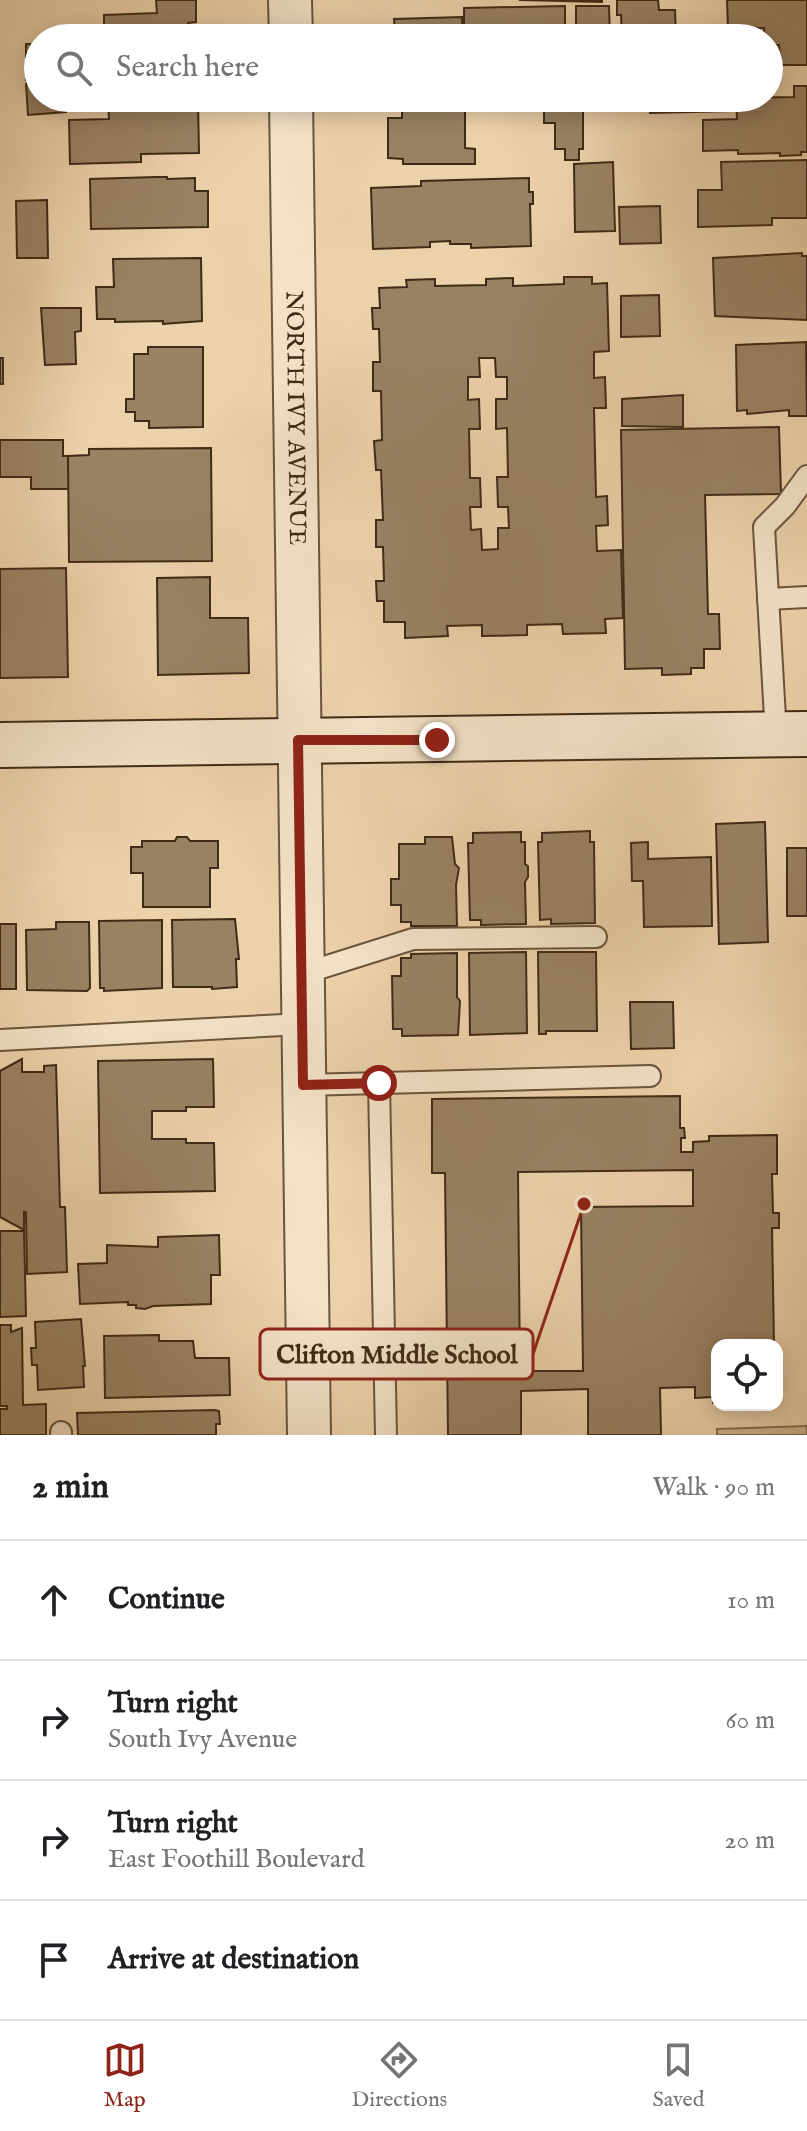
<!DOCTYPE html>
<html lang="en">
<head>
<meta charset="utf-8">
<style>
	:root { --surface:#fff; --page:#f6f6f6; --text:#202124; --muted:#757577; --line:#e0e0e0; --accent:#8f2418 }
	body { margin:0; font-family:"IM FELL English",serif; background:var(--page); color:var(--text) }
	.controls { position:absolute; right:24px; bottom:24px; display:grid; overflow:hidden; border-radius:16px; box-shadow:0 4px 20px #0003 }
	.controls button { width:72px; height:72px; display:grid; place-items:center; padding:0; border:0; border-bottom:2px solid var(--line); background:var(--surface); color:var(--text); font:40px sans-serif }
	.stop { position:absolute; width:24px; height:24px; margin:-18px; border:6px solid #8f2418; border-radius:50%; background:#fff }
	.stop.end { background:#8f2418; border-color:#fff; box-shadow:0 2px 8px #0008 }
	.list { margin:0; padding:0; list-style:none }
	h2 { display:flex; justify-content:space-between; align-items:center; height:104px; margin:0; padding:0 32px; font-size:34px }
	h2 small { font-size:26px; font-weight:400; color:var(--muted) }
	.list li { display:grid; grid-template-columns:52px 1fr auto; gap:24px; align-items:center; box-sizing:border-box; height:120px; padding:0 32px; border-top:2px solid var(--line) }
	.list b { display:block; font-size:30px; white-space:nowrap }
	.list p { margin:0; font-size:26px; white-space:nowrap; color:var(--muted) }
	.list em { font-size:26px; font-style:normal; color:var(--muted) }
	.icon { flex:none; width:44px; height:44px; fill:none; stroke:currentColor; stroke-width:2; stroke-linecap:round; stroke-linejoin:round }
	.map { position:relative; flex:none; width:807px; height:1435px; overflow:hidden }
	.search { position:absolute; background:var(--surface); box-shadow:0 4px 20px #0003; left:24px; right:24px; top:24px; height:88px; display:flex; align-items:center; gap:20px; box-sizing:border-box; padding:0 28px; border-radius:44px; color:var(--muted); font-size:30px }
	.sheet { height:584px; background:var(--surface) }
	nav { display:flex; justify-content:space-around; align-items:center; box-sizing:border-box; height:112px; border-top:2px solid var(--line); background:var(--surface); font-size:22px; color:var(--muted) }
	nav a { display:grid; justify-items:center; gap:4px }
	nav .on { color:var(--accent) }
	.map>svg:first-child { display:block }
</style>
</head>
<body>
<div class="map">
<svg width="807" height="1435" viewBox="0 0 807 1435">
	<rect width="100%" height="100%" fill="#ecd2ab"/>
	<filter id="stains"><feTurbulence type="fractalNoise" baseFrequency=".0025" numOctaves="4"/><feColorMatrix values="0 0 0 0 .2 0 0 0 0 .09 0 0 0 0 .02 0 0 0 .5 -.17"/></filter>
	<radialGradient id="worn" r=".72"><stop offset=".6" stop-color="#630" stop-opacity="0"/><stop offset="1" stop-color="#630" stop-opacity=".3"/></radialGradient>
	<polygon fill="#cfb692" stroke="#877054" stroke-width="2" points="807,1426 807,1435 717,1435 717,1429"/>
	<g fill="#998263" stroke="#3f2b16" stroke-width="2" fill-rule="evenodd">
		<polygon points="156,0 196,0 196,22 188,23 188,30 204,30 204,38 104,38 104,15 157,13"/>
		<polygon points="519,0 602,0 602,2"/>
		<polygon points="617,0 658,0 659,10 675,10 676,38 619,38 622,37 621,15 617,15"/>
		<polygon points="727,0 807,0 807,65 780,65 779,45 769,45 769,38 765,38 764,28 728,29"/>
		<polygon points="565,6 565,38 484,38 484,30 464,30 464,8"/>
		<polygon points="576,6 609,6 610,38 576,38"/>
		<polygon points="462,17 463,38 381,38 381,35 395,35 394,19"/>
		<rect x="26" y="44" width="12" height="36"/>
		<polygon points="38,83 38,98 65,98 66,112 28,115 26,84"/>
		<polygon points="794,86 807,86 807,152 801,152 801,155 780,156 780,153 738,154 738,150 703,151 703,120 737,119 736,98 794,97"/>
		<polygon points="402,98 465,98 465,148 475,149 475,164 403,164 403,159 388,158 388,118 402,118"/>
		<polygon points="544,98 583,98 583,149 579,149 579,160 565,160 565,149 555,149 555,123 544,123"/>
		<polygon points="649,98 732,98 733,111 650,113"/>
		<polygon points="198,99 199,153 141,154 141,162 70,164 69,120 109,119 108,103 120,103 120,101"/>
		<polygon points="807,160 807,218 772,218 772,225 698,227 698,190 722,190 721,162"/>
		<polygon points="613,162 615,231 575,232 574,164"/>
		<polygon points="156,177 167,177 167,179 195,178 195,191 208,191 208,227 91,229 90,179"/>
		<polygon points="529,178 529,192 533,192 533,204 530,204 531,246 471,248 471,244 450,244 450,241 430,242 430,247 373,249 371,188 421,186 421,181"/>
		<polygon points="47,200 48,258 17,258 16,201"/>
		<polygon points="660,206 661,243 620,244 619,207"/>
		<polygon points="802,253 802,256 807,256 807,320 715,316 713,258"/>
		<polygon points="201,258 202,321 163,324 163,321 115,322 115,319 97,319 96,287 114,287 113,259"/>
		<path d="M 564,277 L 592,277 L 592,284 L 607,283 L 609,351 L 594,352 L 594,378 L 605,377 L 606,408 L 594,408 L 596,497 L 607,496 L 608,525 L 596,526 L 597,551 L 621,550 L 623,618 L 605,619 L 606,633 L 563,634 L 562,624 L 527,625 L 527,635 L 482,636 L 482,625 L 447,626 L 448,636 L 405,638 L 405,622 L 384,622 L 384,601 L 377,601 L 376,581 L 384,581 L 383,547 L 376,547 L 376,520 L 383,520 L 381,470 L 376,470 L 374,441 L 382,440 L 381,391 L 373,391 L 373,362 L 380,362 L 379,329 L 373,329 L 372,308 L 380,308 L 379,288 L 407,287 L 406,280 L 435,279 L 435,286 L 486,285 L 486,279 L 513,278 L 513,286 L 564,284 ZM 479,358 L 495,358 L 496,377 L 507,377 L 507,399 L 496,399 L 496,429 L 507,428 L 508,477 L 497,477 L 498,507 L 508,507 L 509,528 L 498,528 L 498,549 L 482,550 L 481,529 L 471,530 L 470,507 L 481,507 L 480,478 L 470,478 L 469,429 L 480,429 L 479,399 L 468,400 L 468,377 L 480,377 Z"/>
		<polygon points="659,295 660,336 621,337 621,296"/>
		<polygon points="41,308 81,308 81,331 75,332 76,364 45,365"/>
		<polygon points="806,342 807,416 789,416 789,410 747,414 747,410 737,411 736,345"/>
		<polygon points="148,347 203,347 203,427 149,428 149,421 135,421 135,412 126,412 126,399 134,399 134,354 148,354"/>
		<rect x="0" y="358" width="3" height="26"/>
		<polygon points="683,395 683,427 622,426 622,399"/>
		<polygon points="779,427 781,494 705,495 708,614 719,614 720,649 704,649 704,668 691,668 691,674 662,675 662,668 625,669 621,430"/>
		<polygon points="0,440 63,440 63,456 68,456 69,489 31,489 31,477 0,477"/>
		<polygon points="211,448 212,561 69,562 68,456 89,455 89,449"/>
		<polygon points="66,568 68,677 0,678 0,569"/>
		<polygon points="210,577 210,618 248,618 249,673 158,675 157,578"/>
		<polygon points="765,822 768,942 719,944 716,824"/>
		<polygon points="590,831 590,842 594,842 595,923 551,924 551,919 540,920 538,842 542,842 542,833"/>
		<polygon points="521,832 521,842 525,842 525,864 528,866 528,877 525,882 526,924 481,925 481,920 470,920 468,843 473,843 473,833"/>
		<polygon points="177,837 187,837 190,841 218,841 218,868 210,868 210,907 143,907 143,873 131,873 131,847 142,847 142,841 175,841"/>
		<polygon points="425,837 452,837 455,864 459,868 456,885 457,926 411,926 411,922 401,922 401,905 391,905 391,879 399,879 399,844 425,844"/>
		<polygon points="648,842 648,859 711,857 712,926 644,927 643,881 632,881 631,843"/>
		<rect x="787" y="848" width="20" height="68"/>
		<polygon points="235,919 239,959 236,959 237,987 212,989 212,987 173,987 172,920"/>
		<polygon points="162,920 162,988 104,991 104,988 100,988 99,921"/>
		<polygon points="56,922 89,922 90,988 87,991 27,990 26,930 56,929"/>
		<rect x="0" y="924" width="16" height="65"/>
		<polygon points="526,952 527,1033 470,1035 469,953"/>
		<polygon points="538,952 596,952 597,1031 546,1031 546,1034 539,1034"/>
		<polygon points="457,953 457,997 460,1001 458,1035 402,1036 402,1029 393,1029 392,976 401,976 401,958 411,958 411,954"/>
		<polygon points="630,1002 673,1002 674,1048 631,1049"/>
		<polygon points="22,1059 22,1072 44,1072 44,1066 56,1065 60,1207 65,1207 67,1272 27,1274 26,1212 24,1212 24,1230 0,1217 0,1071"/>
		<polygon points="213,1059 214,1107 186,1107 186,1111 152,1111 152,1139 186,1139 186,1143 214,1143 215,1191 100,1193 98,1061"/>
		<path d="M 680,1096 L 680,1128 L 684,1128 L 685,1138 L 681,1138 L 681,1152 L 693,1152 L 693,1142 L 709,1141 L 709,1136 L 777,1135 L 777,1174 L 772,1174 L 773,1213 L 779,1213 L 779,1228 L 772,1228 L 774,1345 L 717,1345 L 717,1403 L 713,1403 L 713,1397 L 695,1398 L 695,1387 L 660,1388 L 661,1435 L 588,1435 L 588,1389 L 521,1391 L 521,1435 L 448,1435 L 445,1173 L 432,1173 L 432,1099 ZM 693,1170 L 693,1206 L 581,1207 L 583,1371 L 520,1371 L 518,1172 Z"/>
		<polygon points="0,1231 24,1231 26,1316 0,1317"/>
		<polygon points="219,1235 220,1275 211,1275 211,1304 153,1306 145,1309 136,1308 136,1305 128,1305 128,1302 80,1304 78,1264 107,1263 107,1245 158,1247 158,1237"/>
		<polygon points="81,1319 85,1366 83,1366 84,1387 38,1390 37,1365 32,1365 31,1348 36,1348 35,1322"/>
		<polygon points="0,1325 11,1325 11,1332 22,1328 23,1405 46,1404 46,1435 0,1435 0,1409 7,1409 7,1406 0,1406"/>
		<polygon points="159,1335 159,1341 193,1341 195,1358 229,1358 230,1395 105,1398 104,1336"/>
		<polygon points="777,1364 779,1364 780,1402 777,1402"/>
		<polygon points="215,1410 219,1411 220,1424 216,1424 216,1435 78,1435 77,1413"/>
	</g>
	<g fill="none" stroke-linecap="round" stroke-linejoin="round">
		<defs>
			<g id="lane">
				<polyline points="768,599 807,597"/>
				<polyline points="776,735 764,527 785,506 807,476"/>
				<polyline points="302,974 413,939 596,937"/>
				<polyline points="0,1040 303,1024"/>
				<polyline points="379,1083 386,1435"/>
				<polyline points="303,1085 650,1076"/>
				<polyline points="61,1432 61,1435"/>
			</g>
			<g id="street">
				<polyline points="290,0 291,38"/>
				<path id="s1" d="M 291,98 L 309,1435"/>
			</g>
			<polyline id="secondary" points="0,745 807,734"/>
		</defs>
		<use href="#lane" stroke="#6a553b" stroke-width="24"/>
		<use href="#street" stroke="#6a553b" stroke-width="46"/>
		<use href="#secondary" stroke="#3f2b16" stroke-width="48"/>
		<use href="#lane" stroke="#f3e2c8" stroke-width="20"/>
		<use href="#street" stroke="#f3e2c8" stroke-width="42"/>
		<use href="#secondary" stroke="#f3e2c8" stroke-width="44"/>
	</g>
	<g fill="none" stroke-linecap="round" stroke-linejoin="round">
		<polyline stroke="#8f2418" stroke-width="10" points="379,1083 303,1085 298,740 437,740"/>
	</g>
	<g text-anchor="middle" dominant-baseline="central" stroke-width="6" stroke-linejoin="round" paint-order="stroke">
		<g font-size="24" fill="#3f2b16" stroke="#f3e2c8">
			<text stroke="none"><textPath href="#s1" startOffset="320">NORTH IVY AVENUE</textPath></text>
		</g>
	</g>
	<path fill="none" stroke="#8f2418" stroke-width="3" d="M584 1204L533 1354"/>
	<circle fill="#8f2418" stroke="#f3e2c8" stroke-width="3" cx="584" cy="1204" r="8"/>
	<rect fill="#f3e2c8" stroke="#8f2418" stroke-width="3" x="260" y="1329" width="273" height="50" rx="8"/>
	<g font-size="26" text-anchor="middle" font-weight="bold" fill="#3f2b16">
		<text x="397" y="1363">Clifton Middle School</text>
	</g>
	<rect width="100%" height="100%" filter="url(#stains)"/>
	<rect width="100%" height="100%" fill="url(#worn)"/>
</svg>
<div class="controls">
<button><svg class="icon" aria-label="locate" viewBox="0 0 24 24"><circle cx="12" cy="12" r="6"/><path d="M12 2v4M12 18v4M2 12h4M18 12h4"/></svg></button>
</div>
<div class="stop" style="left:379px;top:1083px"></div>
<div class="stop end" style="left:437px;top:740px"></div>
<div class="search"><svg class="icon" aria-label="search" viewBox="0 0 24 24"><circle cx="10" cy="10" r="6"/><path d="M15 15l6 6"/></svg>Search here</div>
</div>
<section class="sheet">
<h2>2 min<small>Walk · 90 m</small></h2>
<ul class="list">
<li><svg class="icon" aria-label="ahead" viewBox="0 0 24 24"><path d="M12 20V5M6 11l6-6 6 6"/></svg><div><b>Continue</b></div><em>10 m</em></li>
<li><svg class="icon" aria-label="right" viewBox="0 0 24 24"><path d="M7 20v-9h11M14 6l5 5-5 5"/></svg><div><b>Turn right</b><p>South Ivy Avenue</p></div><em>60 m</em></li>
<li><svg class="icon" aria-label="right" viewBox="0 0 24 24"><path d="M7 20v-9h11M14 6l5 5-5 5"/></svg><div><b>Turn right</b><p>East Foothill Boulevard</p></div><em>20 m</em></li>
<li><svg class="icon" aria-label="arrive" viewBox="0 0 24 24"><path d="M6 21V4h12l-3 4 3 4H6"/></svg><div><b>Arrive at destination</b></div></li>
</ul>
</section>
<nav>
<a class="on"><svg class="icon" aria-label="map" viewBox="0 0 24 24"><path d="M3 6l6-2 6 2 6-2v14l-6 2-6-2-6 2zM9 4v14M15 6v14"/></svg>Map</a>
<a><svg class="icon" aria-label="directions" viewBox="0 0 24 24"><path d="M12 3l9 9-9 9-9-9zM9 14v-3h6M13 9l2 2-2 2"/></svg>Directions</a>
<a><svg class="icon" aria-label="saved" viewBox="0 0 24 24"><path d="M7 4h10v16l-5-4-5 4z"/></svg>Saved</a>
</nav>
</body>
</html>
